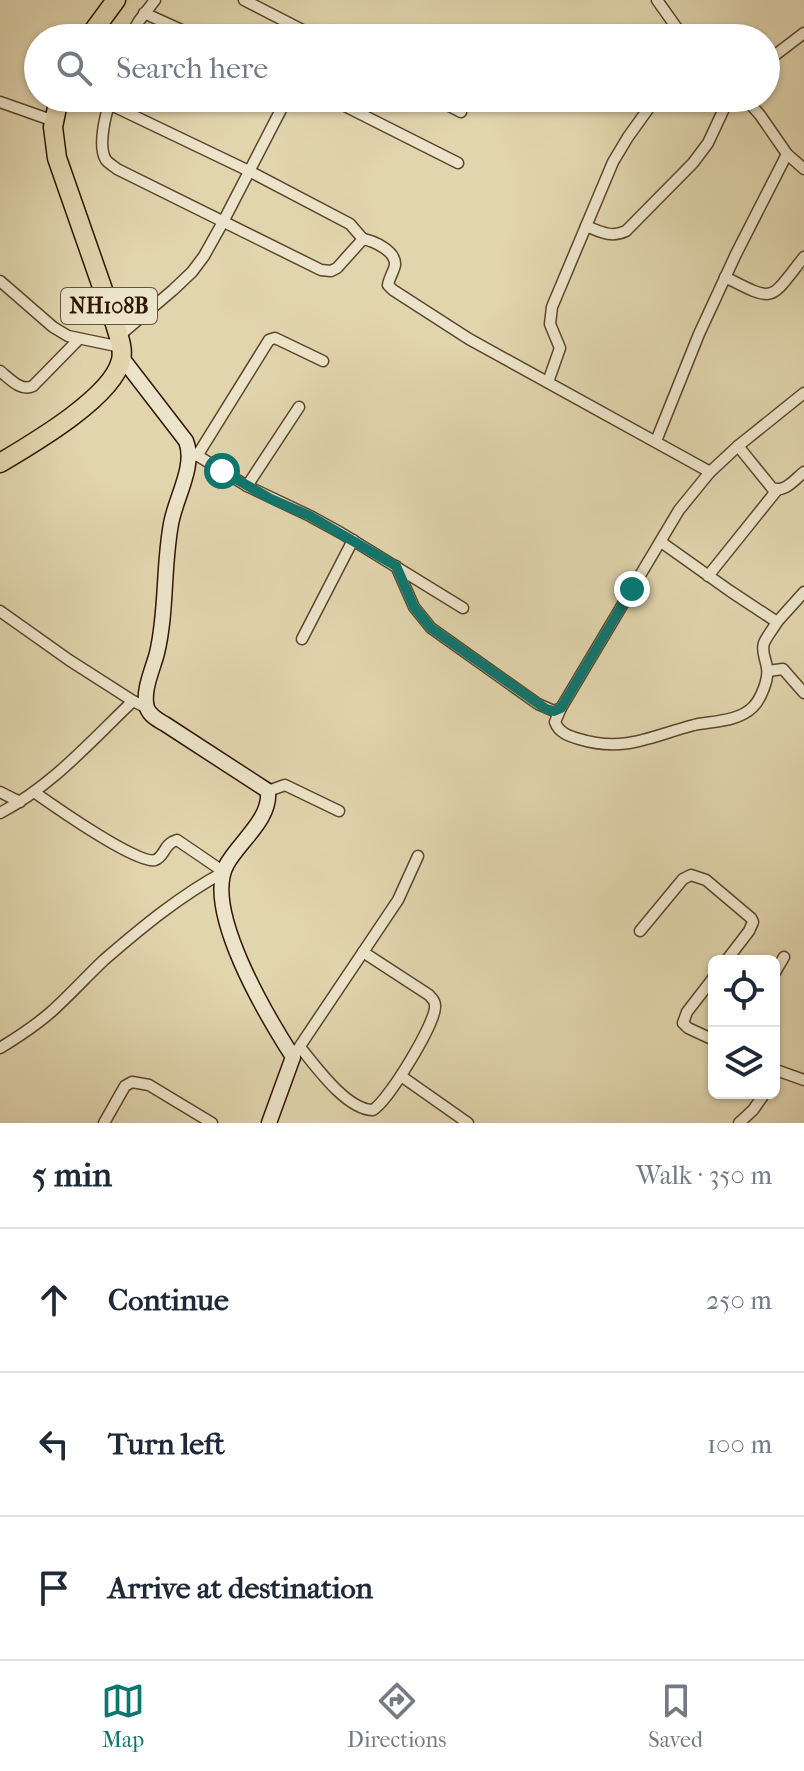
<!DOCTYPE html>
<html lang="en">
<head>
<meta charset="utf-8">
<style>
	:root { --surface:#fff; --page:#f6f6f7; --text:#1f2937; --muted:#747a83; --line:#e0e1e3; --accent:#0f766e }
	body { margin:0; font-family:"IM FELL French Canon",serif; background:var(--page); color:var(--text) }
	.controls { position:absolute; right:24px; bottom:24px; display:grid; overflow:hidden; border-radius:12px; box-shadow:0 2px 6px #0004 }
	.controls button { width:72px; height:72px; display:grid; place-items:center; padding:0; border:0; border-bottom:2px solid var(--line); background:var(--surface); color:var(--text); font:40px sans-serif }
	.stop { position:absolute; width:24px; height:24px; margin:-18px; border:6px solid #0f766e; border-radius:50%; background:#fff }
	.stop.end { background:#0f766e; border-color:#fff; box-shadow:0 2px 8px #0008 }
	.list { margin:0; padding:0; list-style:none }
	h2 { display:flex; justify-content:space-between; align-items:center; height:104px; margin:0; padding:0 32px; font-size:34px }
	h2 small { font-size:26px; font-weight:400; color:var(--muted) }
	.list li { display:grid; grid-template-columns:52px 1fr auto; gap:24px; align-items:center; box-sizing:border-box; height:144px; padding:0 32px; border-top:2px solid var(--line) }
	.list b { display:block; font-size:30px; white-space:nowrap }
	.list em { font-size:26px; font-style:normal; color:var(--muted) }
	.icon { flex:none; width:44px; height:44px; fill:none; stroke:currentColor; stroke-width:2; stroke-linecap:round; stroke-linejoin:round }
	.map { position:relative; flex:none; width:804px; height:1123px; overflow:hidden }
	.search { position:absolute; background:var(--surface); box-shadow:0 2px 6px #0004; left:24px; right:24px; top:24px; height:88px; display:flex; align-items:center; gap:20px; box-sizing:border-box; padding:0 28px; border-radius:44px; color:var(--muted); font-size:30px }
	.sheet { height:536px; background:var(--surface) }
	nav { display:flex; justify-content:space-around; align-items:center; box-sizing:border-box; height:112px; border-top:2px solid var(--line); background:var(--surface); font-size:22px; color:var(--muted) }
	nav a { display:grid; justify-items:center; gap:4px }
	nav .on { color:var(--accent) }
	.map>svg:first-child { display:block }
</style>
</head>
<body>
<div class="map">
<svg width="804" height="1123" viewBox="0 0 804 1123">
	<rect width="100%" height="100%" fill="#e1d5ae"/>
	<filter id="stains"><feTurbulence type="fractalNoise" baseFrequency=".0025" numOctaves="4"/><feColorMatrix values="0 0 0 0 .2 0 0 0 0 .09 0 0 0 0 .02 0 0 0 .5 -.17"/></filter>
	<radialGradient id="worn" r=".72"><stop offset=".6" stop-color="#630" stop-opacity="0"/><stop offset="1" stop-color="#630" stop-opacity=".3"/></radialGradient>
	<g fill="none" stroke-linecap="round" stroke-linejoin="round">
		<defs>
			<g id="street">
				<polyline points="244,0 318,38"/>
				<polyline points="657,0 684,38"/>
				<polyline points="144,13 199,38"/>
				<polyline points="129,38 139,21 155,0"/>
				<polyline points="766,62 804,33"/>
				<path d="M 111,98 C 106,113 97,146 106,160 C 109,164 114,166 117,169 L 321,270 L 331,271 L 337,268 L 363,239 C 374,241 396,251 395,265 C 394,271 389,278 388,285 L 393,290 L 469,339 L 710,472"/>
				<polyline points="329,98 458,163"/>
				<polyline points="434,98 461,112"/>
				<polyline points="745,98 760,115 787,154 804,169"/>
				<polyline points="0,102 54,121"/>
				<polyline points="109,104 249,171 350,224 363,239"/>
				<path d="M 586,226 C 601,232 611,238 626,231 L 693,163 L 708,143 L 729,98"/>
				<path d="M 725,277 C 776,303 769,301 804,257"/>
				<polyline points="0,281 53,327 68,336 121,347"/>
				<polyline points="119,336 173,290 192,272 204,256 223,222 287,98"/>
				<path d="M 0,371 C 10,379 21,392 33,386 L 79,339"/>
				<polyline points="548,382 560,348 550,324 552,307 613,162 628,137 656,98"/>
				<polyline points="656,441 699,334 736,254 787,154"/>
				<path d="M 738,446 L 772,488 C 785,493 794,480 804,472"/>
				<polyline points="190,451 247,486 310,516 341,533 463,608"/>
				<polyline points="197,456 269,340 275,338 323,361"/>
				<polyline points="247,486 299,407"/>
				<polyline points="661,542 730,591 777,622 804,592"/>
				<polyline points="396,566 414,607 431,628 538,704 554,711 561,708 679,510 710,472 738,446 804,393"/>
				<polyline points="708,576 777,490"/>
				<polyline points="0,611 69,660 133,701"/>
				<polyline points="302,639 353,540"/>
				<polyline points="768,671 783,669 804,693"/>
				<path d="M 561,708 L 555,722 C 559,733 569,736 579,739 C 625,753 651,736 694,725 C 712,721 738,722 753,707 C 761,699 769,679 767,668 C 766,659 761,652 764,643 C 767,636 773,629 777,622"/>
				<polyline points="268,791 285,785 339,811"/>
				<polyline points="0,792 20,802"/>
				<path d="M 0,813 C 52,786 91,741 133,701 L 147,708"/>
				<polyline points="640,931 683,879 691,875 706,880 751,918 753,922 749,931 726,961"/>
				<polyline points="774,974 784,957"/>
				<polyline points="714,977 687,1012 683,1023 688,1028 714,1040"/>
				<path d="M 300,1047 C 316,1067 347,1110 373,1110 C 388,1101 436,1023 435,1006 C 435,1000 433,1000 429,995 L 363,952"/>
				<path d="M 0,1048 C 18,1037 35,1026 51,1012 C 69,996 86,977 104,960 C 142,927 181,895 224,872 L 177,840 C 163,844 165,857 155,860 C 139,866 51,804 34,792"/>
				<polyline points="296,1052 398,900 418,856"/>
				<polyline points="776,1070 804,1080"/>
				<polyline points="401,1076 468,1123"/>
				<polyline points="104,1123 125,1086 132,1082 149,1085 212,1123"/>
				<polyline points="739,1123 753,1110 765,1093"/>
			</g>
			<path id="secondary" d="M 122,358 L 186,441 C 196,466 175,499 171,524 C 163,567 167,611 157,653 C 153,669 142,691 147,708 C 150,716 158,720 165,724 L 268,791 C 271,819 240,841 227,864 C 202,909 268,1018 293,1057 L 269,1123"/>
			<g id="highway">
				<polyline points="88,38 116,0"/>
				<path d="M 0,463 C 32,444 113,397 121,360 C 124,348 118,335 115,324 L 57,158 L 53,127 L 59,98"/>
			</g>
		</defs>
		<use href="#street" stroke="#5c462c" stroke-width="13"/>
		<use href="#secondary" stroke="#301701" stroke-width="17"/>
		<use href="#highway" stroke="#301701" stroke-width="21"/>
		<use href="#street" stroke="#ece4ca" stroke-width="10"/>
		<use href="#secondary" stroke="#ece4ca" stroke-width="14"/>
		<use href="#highway" stroke="#e1d5ae" stroke-width="18"/>
	</g>
	<g fill="none" stroke-linecap="round" stroke-linejoin="round">
		<polyline stroke="#0f766e" stroke-width="10" points="222,471 271,499 310,516 396,566 414,607 431,628 546,709 554,711 561,708 632,589"/>
	</g>
	<g text-anchor="middle" dominant-baseline="central" stroke-width="6" stroke-linejoin="round" paint-order="stroke">
		<rect fill="#ece4ca" stroke="#68543d" stroke-width="2" x="61" y="288" width="96" height="36" rx="6"/>
		<g font-size="22" font-weight="bold" fill="#301701">
			<text x="109" y="306">NH108B</text>
		</g>
	</g>
	<rect width="100%" height="100%" filter="url(#stains)"/>
	<rect width="100%" height="100%" fill="url(#worn)"/>
</svg>
<div class="controls">
<button><svg class="icon" aria-label="locate" viewBox="0 0 24 24"><circle cx="12" cy="12" r="6"/><path d="M12 2v4M12 18v4M2 12h4M18 12h4"/></svg></button>
<button><svg class="icon" aria-label="layers" viewBox="0 0 24 24"><path d="M12 4l9 5-9 5-9-5zM3 14l9 5 9-5"/></svg></button>
</div>
<div class="stop" style="left:222px;top:471px"></div>
<div class="stop end" style="left:632px;top:589px"></div>
<div class="search"><svg class="icon" aria-label="search" viewBox="0 0 24 24"><circle cx="10" cy="10" r="6"/><path d="M15 15l6 6"/></svg>Search here</div>
</div>
<section class="sheet">
<h2>5 min<small>Walk · 350 m</small></h2>
<ul class="list">
<li><svg class="icon" aria-label="ahead" viewBox="0 0 24 24"><path d="M12 20V5M6 11l6-6 6 6"/></svg><div><b>Continue</b></div><em>250 m</em></li>
<li><svg class="icon" aria-label="left" viewBox="0 0 24 24"><path d="M17 20v-9H6M10 6l-5 5 5 5"/></svg><div><b>Turn left</b></div><em>100 m</em></li>
<li><svg class="icon" aria-label="arrive" viewBox="0 0 24 24"><path d="M6 21V4h12l-3 4 3 4H6"/></svg><div><b>Arrive at destination</b></div></li>
</ul>
</section>
<nav>
<a class="on"><svg class="icon" aria-label="map" viewBox="0 0 24 24"><path d="M3 6l6-2 6 2 6-2v14l-6 2-6-2-6 2zM9 4v14M15 6v14"/></svg>Map</a>
<a><svg class="icon" aria-label="directions" viewBox="0 0 24 24"><path d="M12 3l9 9-9 9-9-9zM9 14v-3h6M13 9l2 2-2 2"/></svg>Directions</a>
<a><svg class="icon" aria-label="saved" viewBox="0 0 24 24"><path d="M7 4h10v16l-5-4-5 4z"/></svg>Saved</a>
</nav>
</body>
</html>
